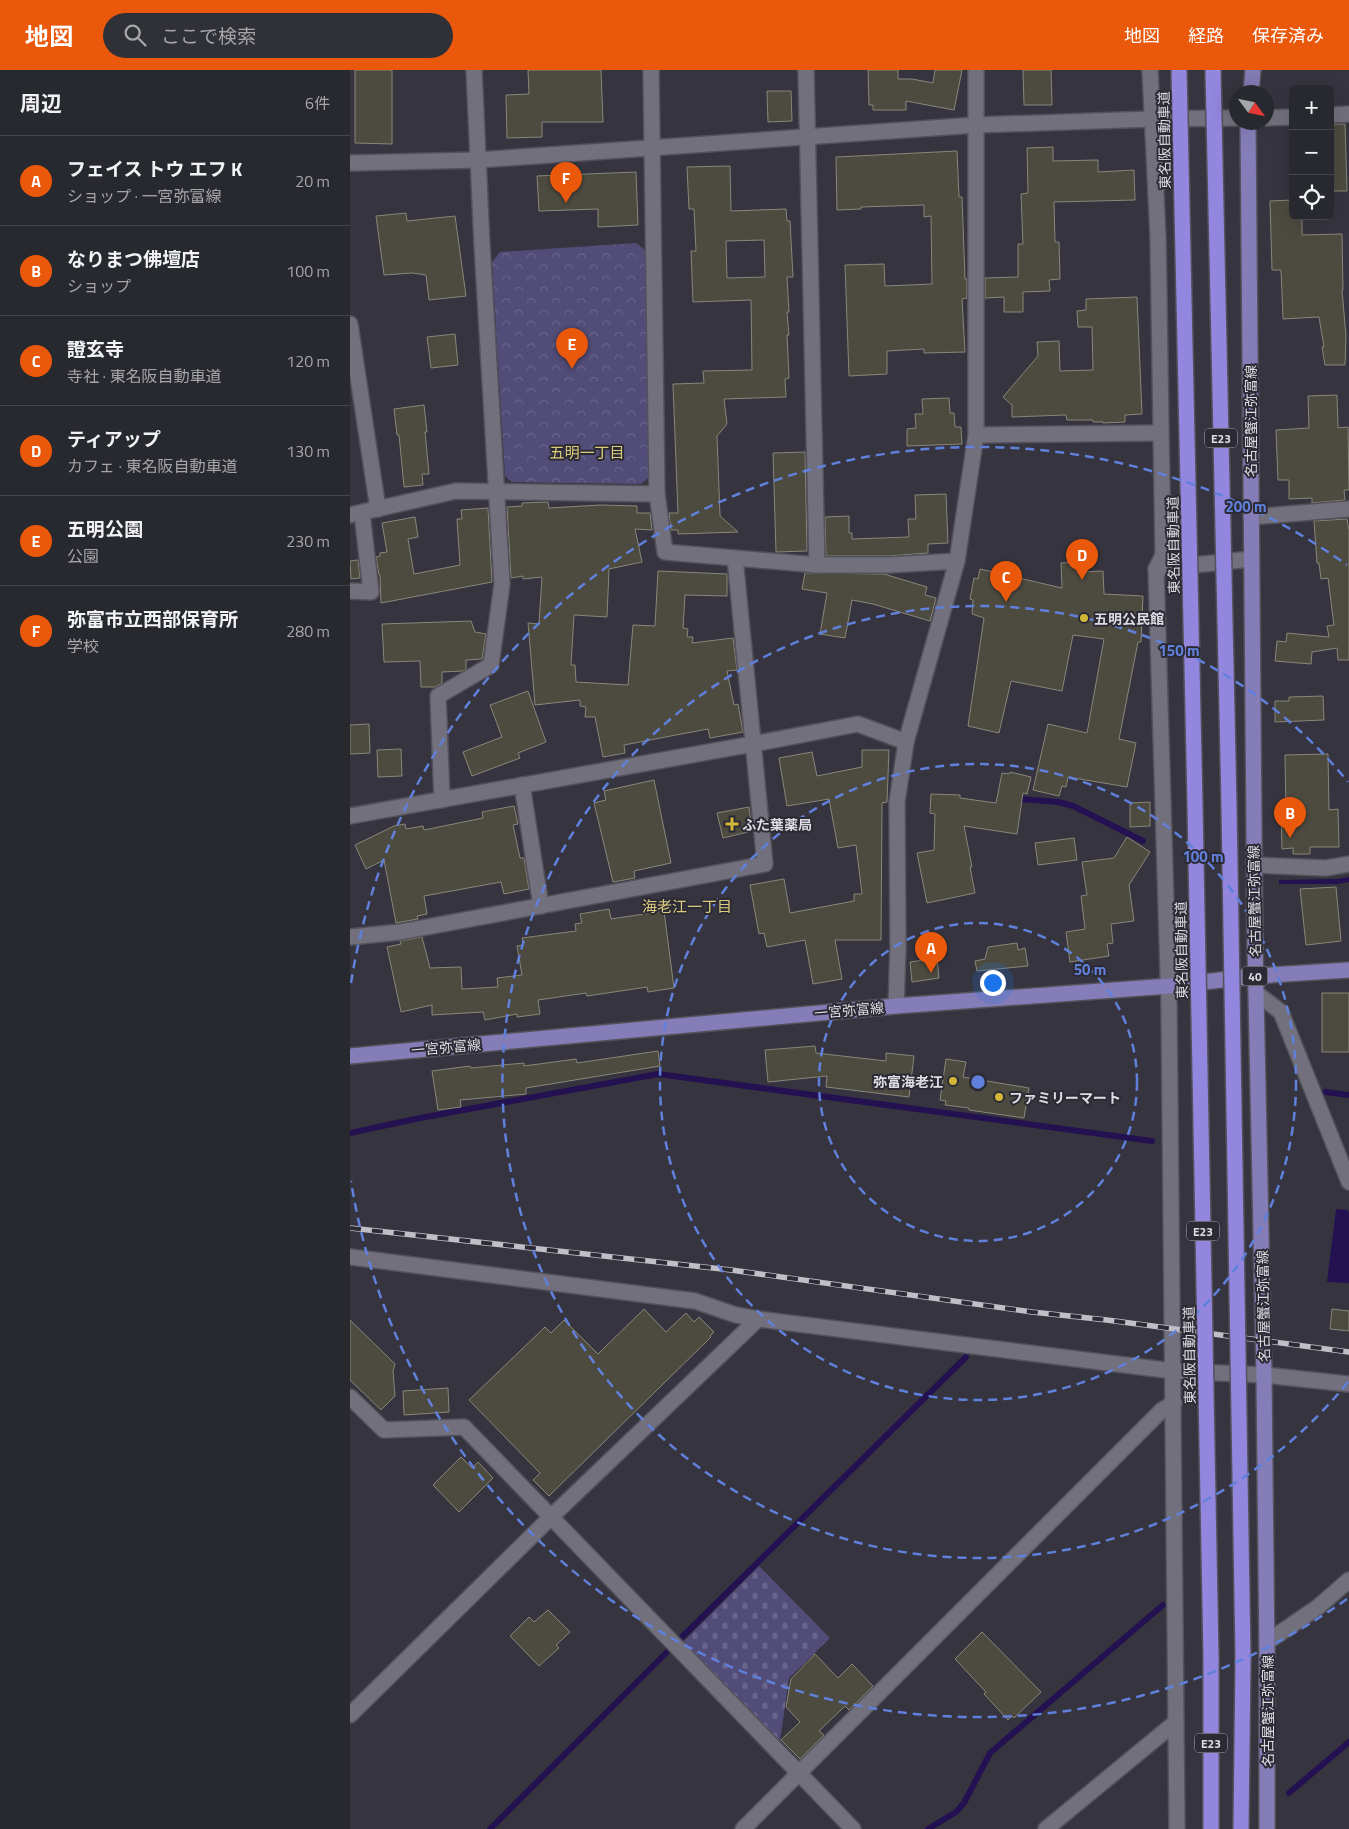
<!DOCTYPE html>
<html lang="ja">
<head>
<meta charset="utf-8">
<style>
	:root { --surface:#28282f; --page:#303037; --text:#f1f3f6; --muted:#a5a6aa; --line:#44444b; --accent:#ea580c }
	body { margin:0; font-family:"Titillium Web","Noto Sans JP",sans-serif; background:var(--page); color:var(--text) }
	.controls { position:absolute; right:15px; top:15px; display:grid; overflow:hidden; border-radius:8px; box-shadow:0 5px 20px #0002 }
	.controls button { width:45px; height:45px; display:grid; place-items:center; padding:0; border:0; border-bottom:1px solid var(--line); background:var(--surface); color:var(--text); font:25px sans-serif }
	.compass { position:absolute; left:879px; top:15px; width:45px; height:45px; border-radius:50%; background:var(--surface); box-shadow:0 5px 20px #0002; rotate:123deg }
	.you { position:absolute; left:642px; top:912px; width:18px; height:18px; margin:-12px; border:4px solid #fff; border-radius:50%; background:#1a73e8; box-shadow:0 0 0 8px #1a73e833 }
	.badge { display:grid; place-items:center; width:32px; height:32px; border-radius:50%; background:var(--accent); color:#fff; font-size:16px; font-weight:700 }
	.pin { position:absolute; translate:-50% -41px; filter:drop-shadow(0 1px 2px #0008) }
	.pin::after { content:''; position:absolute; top:26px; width:18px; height:15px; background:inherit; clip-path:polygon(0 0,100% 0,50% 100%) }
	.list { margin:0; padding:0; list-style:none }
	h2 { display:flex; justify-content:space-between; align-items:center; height:65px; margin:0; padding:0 20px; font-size:21px }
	h2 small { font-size:16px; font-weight:400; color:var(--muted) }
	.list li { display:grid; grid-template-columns:32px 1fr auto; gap:15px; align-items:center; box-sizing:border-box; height:90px; padding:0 20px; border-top:1px solid var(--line) }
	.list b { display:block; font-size:19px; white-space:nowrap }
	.list p { margin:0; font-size:16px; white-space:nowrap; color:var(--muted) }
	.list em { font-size:16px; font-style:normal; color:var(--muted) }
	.icon { flex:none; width:28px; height:28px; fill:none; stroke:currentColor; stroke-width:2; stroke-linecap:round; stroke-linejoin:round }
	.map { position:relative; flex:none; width:999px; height:1759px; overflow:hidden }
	header { display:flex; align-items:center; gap:30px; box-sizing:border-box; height:70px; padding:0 25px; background:var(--accent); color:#fff }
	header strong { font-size:24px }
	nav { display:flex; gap:28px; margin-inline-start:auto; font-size:18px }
	.search { width:350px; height:45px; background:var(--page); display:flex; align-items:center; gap:12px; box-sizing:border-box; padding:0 18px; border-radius:28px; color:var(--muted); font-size:19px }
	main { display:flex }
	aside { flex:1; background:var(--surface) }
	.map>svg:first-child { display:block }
</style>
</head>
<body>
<header>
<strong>地図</strong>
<div class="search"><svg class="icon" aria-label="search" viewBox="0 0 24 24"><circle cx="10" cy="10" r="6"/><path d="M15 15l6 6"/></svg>ここで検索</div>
<nav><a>地図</a><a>経路</a><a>保存済み</a></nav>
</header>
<main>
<aside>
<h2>周辺<small>6件</small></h2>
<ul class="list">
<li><span class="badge">A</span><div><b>フェイス トウ エフ K</b><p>ショップ · 一宮弥富線</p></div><em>20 m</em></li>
<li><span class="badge">B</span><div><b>なりまつ佛壇店</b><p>ショップ</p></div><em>100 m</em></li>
<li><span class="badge">C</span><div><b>證玄寺</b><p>寺社 · 東名阪自動車道</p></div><em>120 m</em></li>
<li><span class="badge">D</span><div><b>ティアップ</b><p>カフェ · 東名阪自動車道</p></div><em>130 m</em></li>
<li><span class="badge">E</span><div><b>五明公園</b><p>公園</p></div><em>230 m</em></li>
<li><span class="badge">F</span><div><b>弥富市立西部保育所</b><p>学校</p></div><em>280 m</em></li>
</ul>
</aside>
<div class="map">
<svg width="999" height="1759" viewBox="0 0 999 1759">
	<defs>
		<pattern id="cemetery-stones" width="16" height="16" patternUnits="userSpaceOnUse" patternTransform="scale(1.25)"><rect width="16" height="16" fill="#514c78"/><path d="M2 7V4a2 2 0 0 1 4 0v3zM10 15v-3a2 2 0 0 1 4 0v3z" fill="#6a658b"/></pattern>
		<pattern id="park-crowns" width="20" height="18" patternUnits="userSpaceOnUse" patternTransform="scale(1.25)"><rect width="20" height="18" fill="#514c78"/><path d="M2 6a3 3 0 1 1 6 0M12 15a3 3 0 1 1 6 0" fill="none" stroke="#6a658b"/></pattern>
	</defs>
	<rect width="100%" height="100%" fill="#36353f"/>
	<polygon fill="url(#cemetery-stones)" points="409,1496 480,1568 439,1608 430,1671 423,1669 331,1574"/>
	<polygon fill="url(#park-crowns)" points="286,173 295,180 299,407 291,414 162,412 155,406 142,192 150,182"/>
	<g fill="#231151">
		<polygon points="999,807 999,812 988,814 929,814 929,810 987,809"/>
		<polygon points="986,1139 998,1140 999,1144 999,1213 977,1212"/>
	</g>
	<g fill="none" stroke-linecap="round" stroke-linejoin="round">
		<g stroke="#231151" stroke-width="6">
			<polyline points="671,729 708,732 723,736 793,771"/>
			<polyline points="975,1022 999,1025"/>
			<polyline points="0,1063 65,1049 308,1004 802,1071"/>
			<polyline points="331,1568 616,1287"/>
			<polyline points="939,1723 999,1672"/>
			<polyline points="140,1759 318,1581"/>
			<polyline points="578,1759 606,1742 614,1733 640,1683 813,1535"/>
		</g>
	</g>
	<g fill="#4d4b40" stroke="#89867a" fill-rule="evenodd">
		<polygon points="5,0 42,0 42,74 5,73"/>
		<polygon points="178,0 251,0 253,52 192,52 192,67 157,68 156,25 179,24"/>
		<polygon points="518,0 548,0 548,9 562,9 583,13 585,0 612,0 604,40 556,31 556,40 523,40 523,35 519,35"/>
		<polygon points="673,0 701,0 702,35 674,35"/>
		<polygon points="417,21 441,21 442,51 418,52"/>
		<polygon points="980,54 995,54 997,121 980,121"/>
		<polygon points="703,77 703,91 748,90 748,102 784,100 785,130 704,132 705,172 709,172 710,209 699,210 700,221 673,222 673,242 654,242 654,227 635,228 635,208 668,207 668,174 673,174 671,124 678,123 677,78"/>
		<polygon points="607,81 609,127 612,127 615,209 617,209 617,228 612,229 615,282 574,283 574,279 537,281 537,304 499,306 495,195 534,194 535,216 582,214 581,146 574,147 574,135 511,137 511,139 487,140 486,87"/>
		<path d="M 380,96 L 381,141 L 436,139 L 437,151 L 440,151 L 443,207 L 437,207 L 439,242 L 437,242 L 439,265 L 437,265 L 439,308 L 435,309 L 436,327 L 374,329 L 377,354 L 367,366 L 370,446 L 388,462 L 328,464 L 328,460 L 321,460 L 319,443 L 328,443 L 323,314 L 354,313 L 353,301 L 402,300 L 401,230 L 343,232 L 341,181 L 346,181 L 344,139 L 339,139 L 337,97 ZM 414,170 L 415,207 L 377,208 L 376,171 Z"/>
		<polygon points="286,102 288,155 248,157 248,139 189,141 187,106"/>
		<polygon points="943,130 943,146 952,146 952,165 992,164 993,220 992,220 996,266 995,295 975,295 972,277 974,277 969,247 933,249 931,200 922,200 920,131"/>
		<polygon points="56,143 57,151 105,146 116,226 79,230 76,205 62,203 34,205 26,146"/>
		<polygon points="787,227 792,344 775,345 775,352 753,353 753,352 743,352 743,350 717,350 716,345 662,347 662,335 653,327 688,286 687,272 709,271 710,301 743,300 742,257 728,257 727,241 736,240 736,229"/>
		<polygon points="105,264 108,295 81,298 77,267"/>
		<polygon points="987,325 988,358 998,357 999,420 994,420 995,430 962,433 962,428 939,429 939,410 928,410 926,360 959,358 958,326"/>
		<polygon points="599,328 600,343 604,343 605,357 611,357 612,374 557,376 557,359 566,358 565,344 573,344 572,329"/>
		<polygon points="74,335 77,362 75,362 79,404 72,404 73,415 54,417 49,365 47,365 44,339"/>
		<polygon points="455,382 457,481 426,482 423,383"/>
		<polygon points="596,424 598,473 578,474 578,483 539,486 476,486 475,447 499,446 499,463 502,463 502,469 559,467 558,449 566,449 565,425"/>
		<polygon points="198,432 199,438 250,435 287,436 287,443 300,443 302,460 285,459 292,492 259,499 257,547 224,545 221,595 225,595 226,612 278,615 283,555 305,556 308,501 377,504 377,526 335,525 333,558 338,559 337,567 343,567 342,573 383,568 387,600 377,601 384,635 388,634 393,662 360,668 358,659 326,665 274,675 275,683 253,687 245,647 235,647 236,637 230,636 230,630 185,635 178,553 189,554 192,507 173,509 173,506 161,508 157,437 172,436 172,433"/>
		<polygon points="138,438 142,512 31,533 30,505 29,505 26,487 30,486 30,483 37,482 32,453 65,447 68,467 58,469 64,504 110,495 107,449 112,449 111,440"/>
		<polygon points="997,449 999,460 999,590 988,590 987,578 962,582 961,594 925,591 927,571 936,572 937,563 979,567 977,556 984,555 978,508 971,509 969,493 967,493 964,451"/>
		<polygon points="8,490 10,508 1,509 0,491"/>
		<polygon points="733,492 733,502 753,501 754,524 793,526 791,572 788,572 769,669 786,673 777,717 718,707 716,717 712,716 709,726 683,720 698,654 737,663 754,569 723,565 712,621 661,611 649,663 618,656 634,548 622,544 623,530 620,529 624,508 628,509 630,499 712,518 711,493"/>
		<polygon points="455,503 534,504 577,517 575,525 586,528 580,551 523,534 502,530 495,568 470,564 477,523 452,519"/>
		<polygon points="121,551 125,562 136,564 132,589 116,590 116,599 113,601 92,602 92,613 85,617 71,617 70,591 34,592 32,554"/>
		<polygon points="178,621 196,672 168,683 170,688 122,706 113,682 152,667 140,635"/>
		<polygon points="973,626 974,650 925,652 925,631 939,631 939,627"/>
		<polygon points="19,654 20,683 0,684 0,655"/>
		<polygon points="51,679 52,706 28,707 27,680"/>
		<polygon points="512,680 539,680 537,732 532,733 531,870 485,870 492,909 463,914 455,870 417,877 414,863 409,864 400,815 434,809 440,843 504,831 504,824 512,824 506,775 488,778 479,729 437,736 429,688 462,682 467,706 512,697"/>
		<polygon points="978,684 979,740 988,739 989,777 960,777 960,784 943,784 943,778 932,779 931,742 936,741 935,685"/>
		<polygon points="660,702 681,707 677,724 673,723 667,764 614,756 622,797 620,797 625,823 577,833 567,783 584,780 585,744 580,743 581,724 610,725 610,728 646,733 652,703 659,704"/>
		<polygon points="304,710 321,793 284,801 285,808 263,812 244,733 256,730 254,721"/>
		<polygon points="800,732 800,756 780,757 780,733"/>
		<polygon points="164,736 168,754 163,755 170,788 174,788 179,819 154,824 151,812 74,826 77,844 67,846 68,849 46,853 34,790 16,799 5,775 44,756 55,754 56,759 73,756 74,760 133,748 132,742"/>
		<polygon points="399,737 402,761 373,768 367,743"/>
		<polygon points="777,767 800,782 779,815 784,851 761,854 763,873 757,874 759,886 720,892 716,862 735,859 731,826 737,825 732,792 764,788"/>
		<polygon points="724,768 727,790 688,795 685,773"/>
		<polygon points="986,817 991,871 956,875 950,819"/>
		<polygon points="259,839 261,849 314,841 324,918 298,922 297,917 237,926 236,923 188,930 190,944 167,947 167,944 135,950 133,942 82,945 82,935 51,942 37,877 51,874 50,871 72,867 80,898 111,897 112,919 148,917 147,908 172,905 167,876 173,875 172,868 226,861 225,854 232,853 230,844"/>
		<polygon points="667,873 668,880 675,878 678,896 627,901 625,891 635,889 638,877"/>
		<polygon points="587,888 589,908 562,912 560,892"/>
		<rect x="972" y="923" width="27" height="59"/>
		<polygon points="465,976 466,983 536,991 536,983 564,986 559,1027 476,1017 477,1006 418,1012 415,980"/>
		<polygon points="308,981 310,996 176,1018 176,1024 110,1030 111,1037 88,1040 82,1001 120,996 121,998 174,993 174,996 226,989 227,993"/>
		<polygon points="596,989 616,992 613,1007 679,1018 674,1048 619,1040 619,1038 595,1035 596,1031 590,1030"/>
		<polygon points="294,1239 316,1262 336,1243 344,1252 349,1247 364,1262 360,1266 361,1267 199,1426 183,1410 190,1403 119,1330 195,1257 201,1263 214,1250 248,1284"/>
		<polygon points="982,1239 999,1241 999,1261 980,1259"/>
		<polygon points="0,1250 45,1294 43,1301 45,1326 31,1340 0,1310"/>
		<polygon points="98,1318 99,1342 54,1345 53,1321"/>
		<polygon points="111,1387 122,1398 128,1392 143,1408 109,1442 83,1415"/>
		<polygon points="198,1540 220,1562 206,1575 209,1578 189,1596 160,1566 179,1547 184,1552"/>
		<polygon points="632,1562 691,1622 664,1648 662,1646 658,1650 634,1624 636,1622 605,1589"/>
		<polygon points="465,1584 488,1608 502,1594 523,1616 499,1640 495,1636 469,1661 474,1665 450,1689 431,1670 450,1652 436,1637 441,1609"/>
	</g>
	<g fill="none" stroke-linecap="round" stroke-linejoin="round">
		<defs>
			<g id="minor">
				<polyline points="301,0 307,424 315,482 467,495 539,495 607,491"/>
				<polyline points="456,0 467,495"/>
				<polyline points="800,0 808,167 813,485 806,499 819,935 827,1759"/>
				<polyline points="980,45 999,44"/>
				<polyline points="916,48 943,47"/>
				<polyline points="0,93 128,90 626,55 802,49 886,48"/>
				<polyline points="0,254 28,439"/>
				<polyline points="626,365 810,363"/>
				<polyline points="0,445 106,421 307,424"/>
				<polyline points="901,447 999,439"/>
				<polyline points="806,499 901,489"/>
				<polyline points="0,521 21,522 12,443"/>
				<polyline points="172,715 191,836"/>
				<polyline points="92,730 88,626 141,595 152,514 132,175 124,0"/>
				<polyline points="0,746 403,674 508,654 556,672"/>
				<polyline points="904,795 976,798 999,794"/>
				<polyline points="0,867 50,862 415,794 385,488"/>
				<polyline points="906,923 931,942 999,1112"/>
				<polyline points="546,936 548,877 547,732 556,672 607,491 626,365 626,0"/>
				<polyline points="0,1187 345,1231 386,1245 408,1249 823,1301 914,1305 999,1314"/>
				<polyline points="0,1327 34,1360 114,1357 503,1759"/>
				<polyline points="917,1572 968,1537 999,1510"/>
				<polyline points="0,1645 201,1447 408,1249"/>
				<polyline points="393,1759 812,1340 824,1333"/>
				<polyline points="696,1759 826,1652"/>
			</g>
			<g id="major">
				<polyline points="901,22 903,0"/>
				<polyline points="898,52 905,876 914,1305 917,1591 917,1759"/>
				<polyline points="0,986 546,936 819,916 905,906 999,900"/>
			</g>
			<g id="highway">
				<polyline points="861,1759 861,1588"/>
				<polyline points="891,1759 893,1588"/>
			</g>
		</defs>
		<use href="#minor" stroke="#53525b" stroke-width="18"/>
		<use href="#major" stroke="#53525b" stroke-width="18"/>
		<use href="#highway" stroke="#53525b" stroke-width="18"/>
		<use href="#minor" stroke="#71707c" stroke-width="15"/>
		<use href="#major" stroke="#857db7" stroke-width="15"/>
		<use href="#highway" stroke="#9286de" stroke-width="15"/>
		<defs>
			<polyline id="rail" points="0,1158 381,1200 682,1242 757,1250 999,1282"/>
		</defs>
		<use href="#rail" stroke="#c0bfc7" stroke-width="5.5"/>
		<use href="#rail" stroke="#2c2b35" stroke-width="4" stroke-dasharray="11" stroke-linecap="butt"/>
		<defs>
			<g id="highway-bridge">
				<polyline points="829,0 845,735 861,1588"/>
				<polyline points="863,0 879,735 893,1588"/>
			</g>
		</defs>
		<use href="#highway-bridge" stroke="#53525b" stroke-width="18" stroke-linecap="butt"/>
		<use href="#highway-bridge" stroke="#9286de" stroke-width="15"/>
	</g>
	<g fill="none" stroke="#6080dc" stroke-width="2.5" stroke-dasharray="9 6">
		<circle cx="628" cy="1012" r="159"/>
		<circle cx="628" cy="1012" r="318"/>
		<path d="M998 1312A476 476 0 1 1 998 712"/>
		<path d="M997 1529A635 635 0 0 1 1 1111M1 913A635 635 0 0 1 997 495"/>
	</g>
	<g fill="#d2b736" stroke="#2c2b35" stroke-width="2">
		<circle cx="734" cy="548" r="5"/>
		<path d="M379.5 746.5h5v5h5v5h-5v5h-5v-5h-5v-5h5z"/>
		<circle cx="603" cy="1011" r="5"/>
		<circle cx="649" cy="1027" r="5"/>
	</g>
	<g text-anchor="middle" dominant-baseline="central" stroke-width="4" stroke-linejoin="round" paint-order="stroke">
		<g fill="#2c2b35" stroke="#a8a7af" stroke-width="1">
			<rect x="855" y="358.5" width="32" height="19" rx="4"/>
			<rect x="892.5" y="896.5" width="25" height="19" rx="4"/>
			<rect x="837" y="1151.5" width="32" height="19" rx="4"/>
			<rect x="845" y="1663.5" width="32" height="19" rx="4"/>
		</g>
		<g font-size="12" font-weight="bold" fill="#dddce3">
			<text x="871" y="368">E23</text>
			<text x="905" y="906">40</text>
			<text x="853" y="1161">E23</text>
			<text x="861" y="1673">E23</text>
		</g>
		<g font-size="14" fill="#dddce3" stroke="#2c2b35">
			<text transform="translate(814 70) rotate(-91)">東名阪自動車道</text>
			<text transform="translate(900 351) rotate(-90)">名古屋蟹江弥富線</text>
			<text transform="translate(823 475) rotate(-91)">東名阪自動車道</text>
			<text transform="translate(904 831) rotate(-91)">名古屋蟹江弥富線</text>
			<text transform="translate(831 880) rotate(-91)">東名阪自動車道</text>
			<text transform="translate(499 940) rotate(-5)">一宮弥富線</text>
			<text transform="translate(96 977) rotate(-5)">一宮弥富線</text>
			<text transform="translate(913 1236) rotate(-91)">名古屋蟹江弥富線</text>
			<text transform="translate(839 1285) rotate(-91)">東名阪自動車道</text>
			<text transform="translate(917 1641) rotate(-90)">名古屋蟹江弥富線</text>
		</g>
		<g font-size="14" font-weight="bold" fill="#dddce3" stroke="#2c2b35" text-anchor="start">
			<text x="744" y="548">五明公民館</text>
			<text x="392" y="754">ふた葉薬局</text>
			<text x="593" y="1011" text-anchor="end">弥富海老江</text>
			<text x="659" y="1027">ファミリーマート</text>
		</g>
		<g font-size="15" fill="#ddcc7e" stroke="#2c2b35">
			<text x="237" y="382">五明一丁目</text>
			<text x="337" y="836">海老江一丁目</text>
		</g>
	</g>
	<circle cx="628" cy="1012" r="8" fill="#6080dc" stroke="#2c2b35" stroke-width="2.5"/>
	<g font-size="15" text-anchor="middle" font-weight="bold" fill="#6080dc" stroke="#2c2b35" stroke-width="4" stroke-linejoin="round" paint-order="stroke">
		<text x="896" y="442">200 m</text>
		<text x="829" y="586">150 m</text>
		<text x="853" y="792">100 m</text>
		<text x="740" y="905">50 m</text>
	</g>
</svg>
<div class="controls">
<button>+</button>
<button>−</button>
<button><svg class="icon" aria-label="locate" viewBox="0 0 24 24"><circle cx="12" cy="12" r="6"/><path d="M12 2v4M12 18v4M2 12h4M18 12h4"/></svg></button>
</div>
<svg class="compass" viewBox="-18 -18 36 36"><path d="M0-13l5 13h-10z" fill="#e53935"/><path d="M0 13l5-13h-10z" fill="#a5a6aa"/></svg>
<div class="you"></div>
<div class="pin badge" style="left:581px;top:903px">A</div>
<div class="pin badge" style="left:940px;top:768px">B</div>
<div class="pin badge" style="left:656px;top:532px">C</div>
<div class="pin badge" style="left:732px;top:510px">D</div>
<div class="pin badge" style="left:222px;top:299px">E</div>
<div class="pin badge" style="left:216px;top:133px">F</div>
</div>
</main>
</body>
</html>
